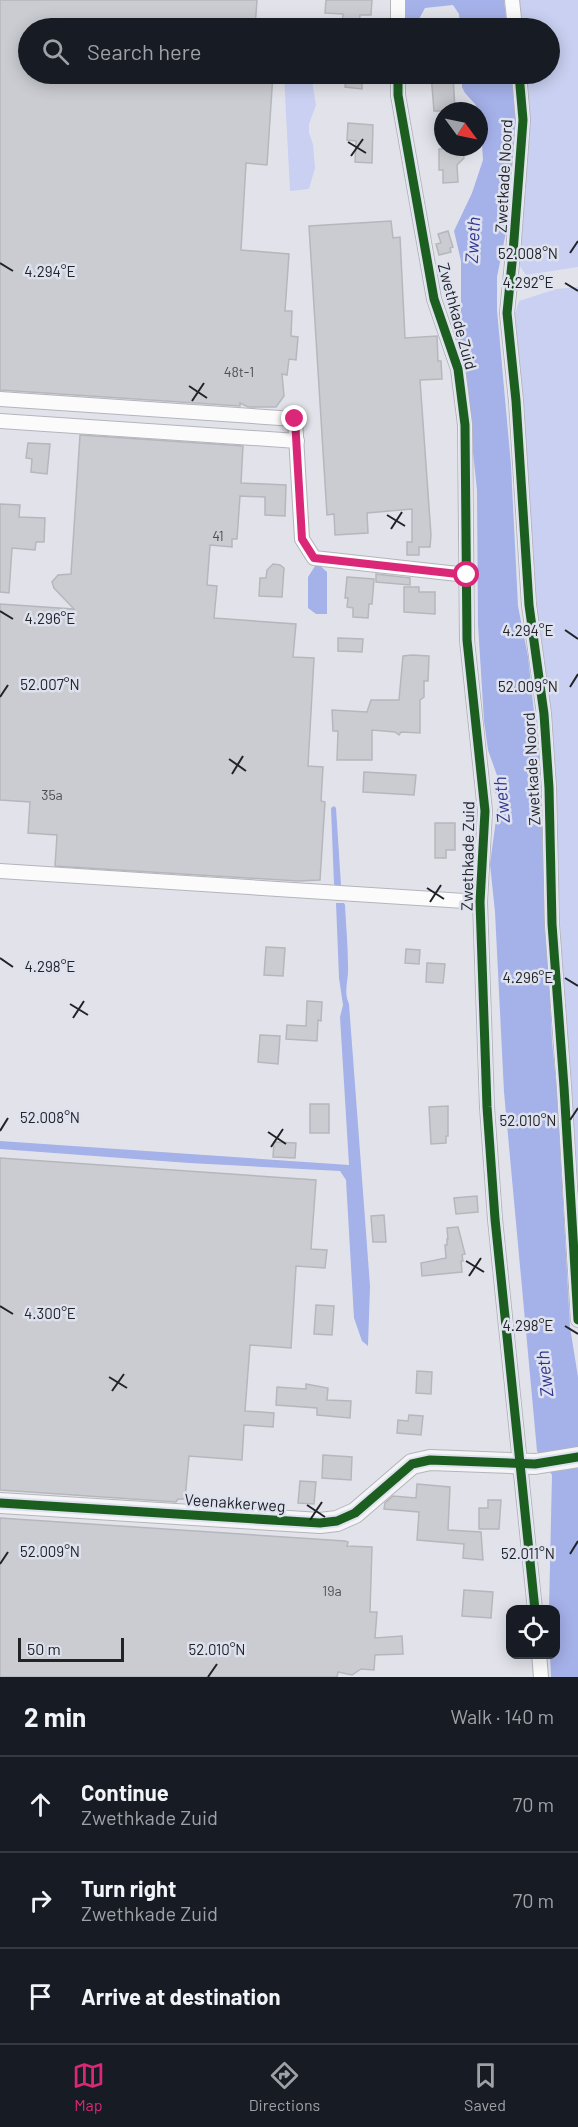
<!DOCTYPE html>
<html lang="en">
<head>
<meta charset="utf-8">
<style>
	:root { --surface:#171b24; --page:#20242c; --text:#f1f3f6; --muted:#9ea1a6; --line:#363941; --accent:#db2777 }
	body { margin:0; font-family:Barlow,sans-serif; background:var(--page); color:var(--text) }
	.controls { position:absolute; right:18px; bottom:18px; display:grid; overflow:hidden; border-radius:12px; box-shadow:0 3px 15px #0003 }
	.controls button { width:54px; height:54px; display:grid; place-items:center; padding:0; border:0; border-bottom:2px solid var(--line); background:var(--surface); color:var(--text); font:30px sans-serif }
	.compass { position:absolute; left:434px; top:102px; width:54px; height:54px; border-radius:50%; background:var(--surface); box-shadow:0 3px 15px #0003; rotate:123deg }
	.scale { position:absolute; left:18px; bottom:15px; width:106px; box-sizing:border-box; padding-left:6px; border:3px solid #212327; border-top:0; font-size:16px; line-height:21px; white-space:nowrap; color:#212327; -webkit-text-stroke:4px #dee1ee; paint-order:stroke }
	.stop { position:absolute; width:18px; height:18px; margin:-14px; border:4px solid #db2777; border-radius:50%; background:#fff }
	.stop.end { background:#db2777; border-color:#fff; box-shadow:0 2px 6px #0008 }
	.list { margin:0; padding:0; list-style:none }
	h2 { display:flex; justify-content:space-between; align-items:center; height:78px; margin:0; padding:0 24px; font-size:26px }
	h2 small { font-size:20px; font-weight:400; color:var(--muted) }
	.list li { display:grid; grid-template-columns:39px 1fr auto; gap:18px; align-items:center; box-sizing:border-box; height:96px; padding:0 24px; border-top:2px solid var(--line) }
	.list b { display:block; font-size:22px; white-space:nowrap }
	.list p { margin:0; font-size:20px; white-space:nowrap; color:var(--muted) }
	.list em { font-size:20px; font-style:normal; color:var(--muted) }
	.icon { flex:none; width:33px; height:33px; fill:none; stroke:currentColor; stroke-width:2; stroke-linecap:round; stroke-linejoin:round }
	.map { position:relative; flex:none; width:578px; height:1677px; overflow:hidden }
	.search { position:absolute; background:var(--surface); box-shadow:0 3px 15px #0003; left:18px; right:18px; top:18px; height:66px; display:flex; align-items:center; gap:15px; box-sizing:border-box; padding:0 21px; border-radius:33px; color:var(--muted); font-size:22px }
	.sheet { height:366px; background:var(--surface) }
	nav { display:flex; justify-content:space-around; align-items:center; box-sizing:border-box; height:84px; border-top:2px solid var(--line); background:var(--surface); font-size:16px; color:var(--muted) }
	nav a { display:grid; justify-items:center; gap:3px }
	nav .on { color:var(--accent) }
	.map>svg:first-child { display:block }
</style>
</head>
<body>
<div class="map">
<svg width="578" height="1677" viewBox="0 0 578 1677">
	<rect width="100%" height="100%" fill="#e2e3ea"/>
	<g fill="#c9d0f1">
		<polygon points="517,0 578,0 578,267 526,275 515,259 529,140 526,74 550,74 550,28 521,28"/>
		<polygon points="284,74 311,74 316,105 309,124 309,133 313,144 315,168 309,189 290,191"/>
		<path d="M 578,287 L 578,1233 C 577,1224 574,1213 576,1204 C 577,1194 578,1190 573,1182 L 563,1022 L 556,781 L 530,541 L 526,443 L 514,317 L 519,301 L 556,289 Z"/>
	</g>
	<g fill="#a5b1e9">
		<polygon points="404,0 504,0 507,28 460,28 459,14 453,5 425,8 419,19 405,19"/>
		<polygon points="462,74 512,74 516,120 514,162 507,227 497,277 497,310 511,465 518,606 528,657 539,758 552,1041 557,1091 570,1327 578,1377 578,1677 551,1677 550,1655 556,1654 556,1610 549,1609 552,1475 537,1451 504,1092 495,912 490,864 499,797 493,790 499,781 488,750 484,721 478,624 477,490 466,387 454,327 461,318 461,261 454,231 472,193 483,160 480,113 475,104 465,93 462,87"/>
		<polygon points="317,563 327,572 327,614 316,614 308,608 308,577"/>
		<polygon points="334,806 336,808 341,885 337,887 334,884 331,808"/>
		<path d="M 336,903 L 344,903 L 345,905 C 346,926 348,946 348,967 C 349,979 343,992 349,1004 L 370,1286 L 368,1346 L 362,1341 L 354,1318 L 346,1180 L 340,1171 L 189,1163 L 0,1149 L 0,1141 L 349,1165 L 340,1017 L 343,1005 L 339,978 Z"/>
	</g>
	<g fill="#caccd1" stroke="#b6b7bc" stroke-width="1.5">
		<polygon points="0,0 257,0 255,28 28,28 28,74 273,74 267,165 246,163 241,250 289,254 285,311 292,311 291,336 298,337 296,360 289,359 287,375 282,374 284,396 276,407 248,407 240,403 240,406 0,390"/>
		<polygon points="326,0 372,0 371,15 360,15 359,28 342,28 343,14 325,13"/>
		<polygon points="346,74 362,74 362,89 345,87"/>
		<polygon points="431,74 453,74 455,111 434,111"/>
		<polygon points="348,123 373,125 372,163 355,162 356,141 347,140"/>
		<polygon points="463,148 464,158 457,165 458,182 443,183 443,170 439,170 439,149"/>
		<polygon points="391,221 393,238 400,237 405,338 437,336 438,361 441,361 442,379 420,380 431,535 430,547 419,547 419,555 407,555 407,542 412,542 412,509 367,513 368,533 335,535 334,514 327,515 309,226"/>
		<polygon points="448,231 453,247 450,248 451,252 439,255 436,244 441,243 438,234"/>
		<polygon points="80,435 243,446 241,483 286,485 285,516 265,515 265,497 240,496 237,539 232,539 232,547 210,545 207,585 217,586 214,618 296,624 293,657 314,658 308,766 323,767 321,801 325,802 320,880 298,881 55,866 57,835 28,833 30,802 0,800 0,604 74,609 54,588 52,582 58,575 71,574"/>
		<polygon points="28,443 50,444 47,474 31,472 32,459 26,458"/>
		<polygon points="0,504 20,505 19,517 45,518 44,542 36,542 35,550 12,548 9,593 0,592"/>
		<polygon points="273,564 280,565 284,568 282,597 259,596 260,578 266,578 267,570"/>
		<polygon points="376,574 410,578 410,585 376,582"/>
		<polygon points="347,577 374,579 372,604 369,604 368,618 353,617 353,608 347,607 348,598 345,598"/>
		<polygon points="404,587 419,587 419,592 435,592 435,614 404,612"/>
		<polygon points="338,638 363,639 362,652 338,651"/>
		<polygon points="412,655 429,656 428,681 424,681 424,697 420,700 420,733 401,732 399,735 395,732 372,730 372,760 337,760 338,731 333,731 332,710 367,712 371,700 399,700 403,656"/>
		<polygon points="364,772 416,775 414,795 363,792"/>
		<polygon points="435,823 455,823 455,850 446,850 446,858 435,858"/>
		<polygon points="266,947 285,948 283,976 264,975"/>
		<polygon points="406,949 420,950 419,964 405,963"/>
		<polygon points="427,963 445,964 443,983 426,982"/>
		<polygon points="307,1001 322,1002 321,1021 318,1020 317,1041 286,1039 287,1025 306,1026"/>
		<polygon points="260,1035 280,1036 278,1064 258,1062"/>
		<rect x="310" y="1104" width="19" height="29"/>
		<polygon points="448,1106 448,1136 446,1136 446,1143 431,1144 429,1107"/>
		<polygon points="274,1142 296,1143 295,1158 273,1157"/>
		<polygon points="0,1158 316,1180 311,1249 327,1250 325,1268 296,1266 291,1348 250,1345 245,1411 274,1413 273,1427 244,1425 242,1460 189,1456 185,1499 178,1499 176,1502 0,1490"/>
		<polygon points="477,1196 478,1212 456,1214 454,1198"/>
		<polygon points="384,1215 386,1242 373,1242 371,1216"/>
		<polygon points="458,1227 465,1254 462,1255 463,1261 461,1261 462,1272 422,1276 421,1263 446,1258 445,1245 447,1245 447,1239 448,1239 447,1228"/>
		<polygon points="316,1305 334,1306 332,1335 314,1334"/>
		<polygon points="417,1371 432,1372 431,1394 416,1393"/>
		<polygon points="306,1384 328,1388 327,1400 351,1401 350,1418 317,1415 317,1408 276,1405 277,1387 306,1389"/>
		<polygon points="409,1415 423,1416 421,1435 397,1433 398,1420 408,1421"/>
		<polygon points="323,1455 352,1457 351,1480 322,1478"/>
		<polygon points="300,1481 316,1482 314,1504 298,1503"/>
		<polygon points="417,1484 450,1487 448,1530 481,1532 483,1560 463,1558 464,1544 417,1540 419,1512 384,1509 385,1503 393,1496 416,1498"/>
		<polygon points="488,1500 501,1500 499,1529 479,1529 479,1508 488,1508"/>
		<polygon points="0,1518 345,1541 348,1542 347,1546 372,1547 370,1612 377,1612 375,1638 402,1636 403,1654 375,1655 374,1670 361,1669 352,1675 338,1672 337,1677 0,1677"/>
		<polygon points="464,1590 493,1592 491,1618 462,1616"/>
	</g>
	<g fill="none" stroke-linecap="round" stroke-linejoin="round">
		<defs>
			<g id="street">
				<polyline points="398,0 398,28"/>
				<polyline points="512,0 515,28"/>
				<polyline points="398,74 398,95 434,299 458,369 465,425 467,640 485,811 480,902 487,1107 495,1219 535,1610"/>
				<polyline points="519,74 523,120 513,253 507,313 516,401 529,605 544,714 549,788 552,924 564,1087 578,1320"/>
				<polyline points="0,399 295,419 302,539 314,558 467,575"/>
				<polyline points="0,421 297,441"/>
				<polyline points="0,871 480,902"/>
				<polyline points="539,1654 541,1677"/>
			</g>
			<polyline id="secondary" points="0,1503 320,1523 337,1521 355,1513 412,1464 430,1460 535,1464 578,1457"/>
		</defs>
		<use href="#street" stroke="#b4b5bb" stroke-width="16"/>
		<use href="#secondary" stroke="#b4b5bb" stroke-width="22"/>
		<use href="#street" stroke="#fbfbfc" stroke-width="14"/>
		<use href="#secondary" stroke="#f5f5f8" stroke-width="20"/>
		<defs>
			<g id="cycleway">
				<polyline points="398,74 398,95 434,299 458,369 465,425 467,640 485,811 480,902 487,1107 495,1219 535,1610"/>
				<polyline points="519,74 523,120 513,253 507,313 516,401 529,605 544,714 549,788 552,924 564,1087 578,1320"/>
				<polyline points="0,1503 320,1523 337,1521 355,1513 412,1464 430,1460 535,1464 578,1457"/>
			</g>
		</defs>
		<use href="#cycleway" stroke="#dee1ee" stroke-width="13"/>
		<use href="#cycleway" stroke="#1b5e20" stroke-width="9"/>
	</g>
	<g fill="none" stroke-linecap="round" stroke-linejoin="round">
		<polyline stroke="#db2777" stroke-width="8" points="295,419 302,539 314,558 467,575"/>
	</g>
	<path fill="none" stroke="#212327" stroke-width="2" d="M 348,142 L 366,153M 351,156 L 363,139M 570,253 L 578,241M 0,263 L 13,271M 565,283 L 578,291M 189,386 L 207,398M 192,401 L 204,383M 387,515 L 405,526M 391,529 L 402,512M 0,611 L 13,619M 565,630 L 578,639M 570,687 L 578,674M 0,697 L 8,685M 229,759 L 246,771M 232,774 L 243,756M 427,888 L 444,899M 430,902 L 441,885M 0,958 L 13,967M 565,978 L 578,986M 70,1004 L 88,1015M 73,1018 L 84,1001M 570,1120 L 578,1108M 0,1131 L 8,1118M 268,1132 L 286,1144M 271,1147 L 283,1129M 466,1261 L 484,1272M 469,1276 L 481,1258M 0,1306 L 13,1314M 565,1326 L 578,1334M 109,1377 L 127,1388M 112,1391 L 124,1374M 307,1505 L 325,1517M 310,1520 L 322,1502M 570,1554 L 578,1541M 0,1564 L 8,1552M 208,1677 L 217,1664"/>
	<g text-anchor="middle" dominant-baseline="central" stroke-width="5" stroke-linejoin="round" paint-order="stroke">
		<g font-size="14" fill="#4c4e52">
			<text x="239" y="371">48t-1</text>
			<text x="218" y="535">41</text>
			<text x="52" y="794">35a</text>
			<text x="332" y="1590">19a</text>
		</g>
		<g font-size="16" fill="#212327" stroke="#dee1ee">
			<text transform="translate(503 176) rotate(-87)">Zwetkade Noord</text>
			<text transform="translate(458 316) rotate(75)">Zwethkade Zuid</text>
			<text transform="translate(531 769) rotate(-93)">Zwetkade Noord</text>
			<text transform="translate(467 856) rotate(-89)">Zwethkade Zuid</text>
			<text transform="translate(235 1502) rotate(4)">Veenakkerweg</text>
		</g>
		<g font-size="18" font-style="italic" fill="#2f358f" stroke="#dee1ee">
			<text transform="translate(472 240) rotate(-87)">Zweth</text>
			<text transform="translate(501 800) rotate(-95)">Zweth</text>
			<text transform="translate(544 1374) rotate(-96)">Zweth</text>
		</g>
	</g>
	<g font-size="15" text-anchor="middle" fill="#212327" stroke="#dee1ee" stroke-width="5" stroke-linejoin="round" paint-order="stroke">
		<text x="528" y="259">52.008°N</text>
		<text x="50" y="277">4.294°E</text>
		<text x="528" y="288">4.292°E</text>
		<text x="50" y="624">4.296°E</text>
		<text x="528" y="636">4.294°E</text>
		<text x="50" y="690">52.007°N</text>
		<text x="528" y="692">52.009°N</text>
		<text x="50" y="972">4.298°E</text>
		<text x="528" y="983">4.296°E</text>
		<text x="50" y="1123">52.008°N</text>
		<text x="528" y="1126">52.010°N</text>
		<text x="50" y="1319">4.300°E</text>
		<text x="528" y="1331">4.298°E</text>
		<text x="50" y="1557">52.009°N</text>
		<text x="528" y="1559">52.011°N</text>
		<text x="217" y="1655">52.010°N</text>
	</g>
</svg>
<div class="controls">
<button><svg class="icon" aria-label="locate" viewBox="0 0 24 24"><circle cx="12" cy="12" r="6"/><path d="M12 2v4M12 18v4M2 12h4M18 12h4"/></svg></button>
</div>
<svg class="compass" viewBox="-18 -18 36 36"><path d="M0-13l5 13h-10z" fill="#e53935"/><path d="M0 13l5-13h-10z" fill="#9ea1a6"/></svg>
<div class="scale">50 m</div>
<div class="stop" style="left:467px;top:575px"></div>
<div class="stop end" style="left:295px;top:419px"></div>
<div class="search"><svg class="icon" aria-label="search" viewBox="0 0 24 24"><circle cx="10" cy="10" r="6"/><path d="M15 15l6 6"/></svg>Search here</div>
</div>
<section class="sheet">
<h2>2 min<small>Walk · 140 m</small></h2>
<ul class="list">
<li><svg class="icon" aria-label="ahead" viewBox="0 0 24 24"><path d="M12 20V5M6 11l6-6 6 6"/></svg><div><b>Continue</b><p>Zwethkade Zuid</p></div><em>70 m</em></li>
<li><svg class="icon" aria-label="right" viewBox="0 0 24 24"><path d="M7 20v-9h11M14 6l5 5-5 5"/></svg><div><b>Turn right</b><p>Zwethkade Zuid</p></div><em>70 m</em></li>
<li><svg class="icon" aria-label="arrive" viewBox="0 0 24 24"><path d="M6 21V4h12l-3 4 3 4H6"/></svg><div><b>Arrive at destination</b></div></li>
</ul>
</section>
<nav>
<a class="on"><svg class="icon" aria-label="map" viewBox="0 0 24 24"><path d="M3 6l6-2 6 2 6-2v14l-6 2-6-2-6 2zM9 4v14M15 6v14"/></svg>Map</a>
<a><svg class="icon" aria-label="directions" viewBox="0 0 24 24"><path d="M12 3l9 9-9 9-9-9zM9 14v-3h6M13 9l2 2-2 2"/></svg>Directions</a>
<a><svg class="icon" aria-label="saved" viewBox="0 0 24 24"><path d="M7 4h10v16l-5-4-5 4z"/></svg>Saved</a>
</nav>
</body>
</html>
